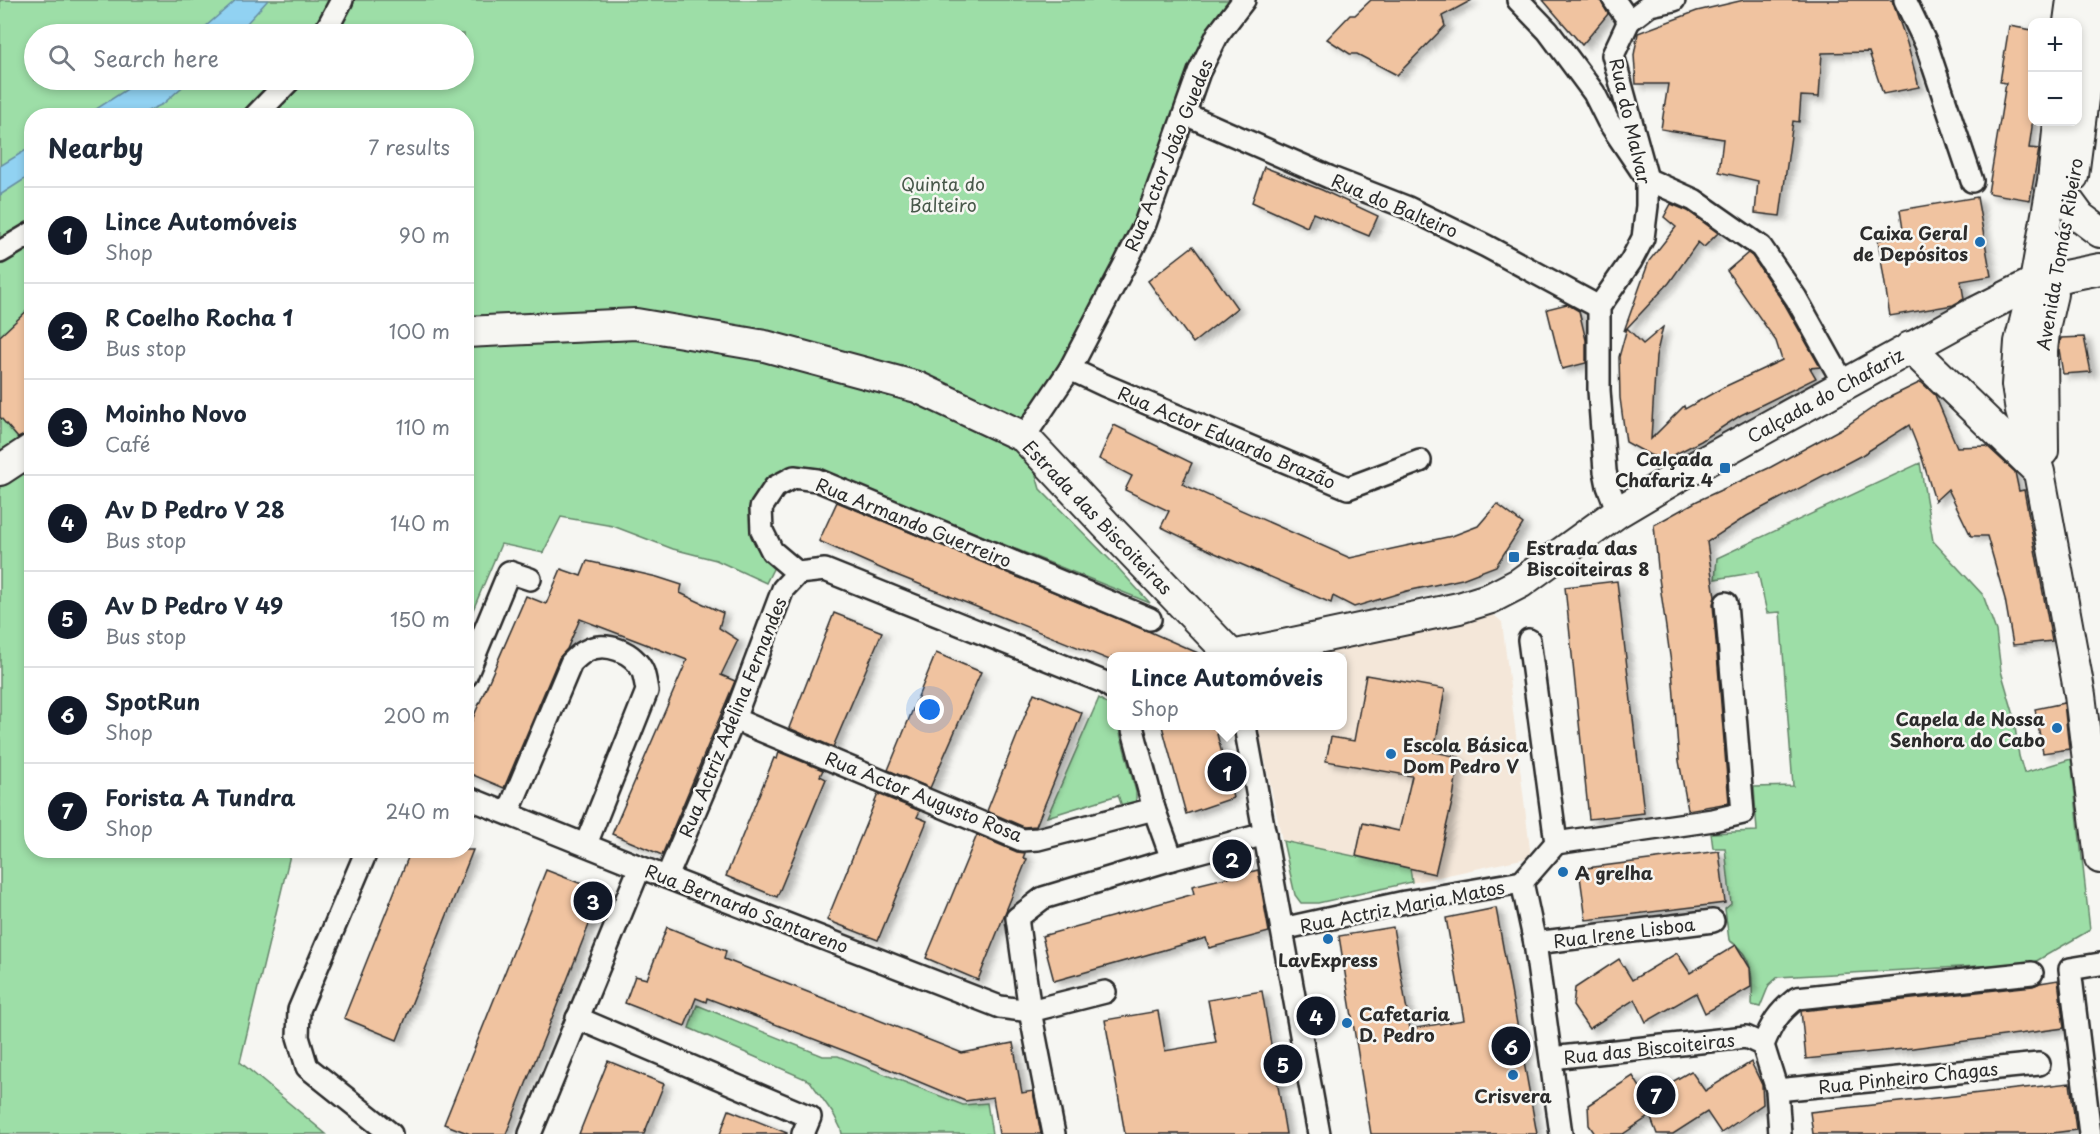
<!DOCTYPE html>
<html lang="en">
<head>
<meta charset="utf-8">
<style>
	:root { --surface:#fff; --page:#f2f2f3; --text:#1f2937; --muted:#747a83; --line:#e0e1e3; --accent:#111827 }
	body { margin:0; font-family:"Playpen Sans",sans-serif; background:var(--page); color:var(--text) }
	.controls { position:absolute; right:18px; top:18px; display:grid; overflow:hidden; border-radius:12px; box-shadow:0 3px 9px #0003 }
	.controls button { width:54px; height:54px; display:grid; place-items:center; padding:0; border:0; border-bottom:2px solid var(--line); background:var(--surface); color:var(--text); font:30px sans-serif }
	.you { position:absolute; left:930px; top:710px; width:21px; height:21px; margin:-15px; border:4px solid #fff; border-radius:50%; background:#1a73e8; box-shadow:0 0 0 9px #1a73e833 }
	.badge { display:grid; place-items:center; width:39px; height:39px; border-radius:50%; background:var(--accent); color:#fff; font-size:20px; font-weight:700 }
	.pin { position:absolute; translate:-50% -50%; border:3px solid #fff; box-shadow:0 2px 6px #0006 }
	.popup { position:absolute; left:1107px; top:652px; width:240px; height:78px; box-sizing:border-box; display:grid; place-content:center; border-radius:12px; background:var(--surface); filter:drop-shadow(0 2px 4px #0005); font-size:20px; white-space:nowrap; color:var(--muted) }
	.popup b { font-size:22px; color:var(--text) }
	.popup::after { content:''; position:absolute; left:50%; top:100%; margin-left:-12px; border:12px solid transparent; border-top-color:var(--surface) }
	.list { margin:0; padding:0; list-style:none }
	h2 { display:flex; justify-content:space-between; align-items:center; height:78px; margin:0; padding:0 24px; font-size:26px }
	h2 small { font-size:20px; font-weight:400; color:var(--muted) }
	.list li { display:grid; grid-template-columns:39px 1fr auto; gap:18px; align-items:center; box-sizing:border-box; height:96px; padding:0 24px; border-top:2px solid var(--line) }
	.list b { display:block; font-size:22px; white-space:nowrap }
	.list p { margin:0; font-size:20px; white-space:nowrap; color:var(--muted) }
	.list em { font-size:20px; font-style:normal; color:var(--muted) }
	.icon { flex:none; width:33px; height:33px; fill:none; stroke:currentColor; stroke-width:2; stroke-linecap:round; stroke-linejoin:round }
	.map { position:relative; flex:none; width:2100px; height:1134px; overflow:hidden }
	.search { position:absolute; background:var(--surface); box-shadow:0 3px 9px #0003; left:24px; top:24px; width:450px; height:66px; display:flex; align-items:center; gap:15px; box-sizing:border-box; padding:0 21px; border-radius:33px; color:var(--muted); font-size:22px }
	.panel { position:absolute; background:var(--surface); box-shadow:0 3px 9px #0003; left:24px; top:108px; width:450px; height:750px; border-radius:24px }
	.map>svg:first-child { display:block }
</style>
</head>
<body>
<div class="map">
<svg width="2100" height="1134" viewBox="0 0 2100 1134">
	<defs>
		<filter id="shadow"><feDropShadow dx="6" dy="4" stdDeviation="3" flood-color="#0004"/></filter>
	</defs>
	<rect width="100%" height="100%" fill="#f6f6f2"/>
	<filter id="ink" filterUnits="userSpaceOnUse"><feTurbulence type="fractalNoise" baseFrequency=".0167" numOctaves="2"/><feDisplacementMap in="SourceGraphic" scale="12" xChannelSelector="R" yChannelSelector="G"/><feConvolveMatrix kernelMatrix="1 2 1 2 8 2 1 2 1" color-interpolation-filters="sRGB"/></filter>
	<g filter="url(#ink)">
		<polygon fill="#f4e7d9" points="1494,615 1502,622 1531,857 1318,903 1301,903 1295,895 1291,883 1258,726 1342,726 1342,656 1289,656"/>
		<g fill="#9ddea7" stroke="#648469" stroke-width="1.5" fill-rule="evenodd">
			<path d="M 0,0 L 1233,0 L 1164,174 L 1025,437 L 1040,489 L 1119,569 L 1150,603 L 846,481 L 799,470 L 752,508 C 749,538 752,547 774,567 L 766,583 L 716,560 L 673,549 L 613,526 L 561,517 L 543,553 L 501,544 L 467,624 L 466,116 L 32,116 L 32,850 L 291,851 L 240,1062 L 326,1134 L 0,1134 ZM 34,34 L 464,34 L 464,80 L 34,80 Z"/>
			<path d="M 1920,463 L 1933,541 L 1983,595 L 1996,631 L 2001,671 L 2013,712 L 2019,756 L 2024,773 L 2071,759 L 2090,930 L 2033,963 L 1778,977 L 1769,985 L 1760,1007 L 1752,1005 C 1753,978 1754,956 1729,940 L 1725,909 L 1731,904 L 1725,848 L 1713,848 L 1711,833 L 1757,831 L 1754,787 L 1793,786 L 1780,612 L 1767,613 L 1758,572 L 1715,579 L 1717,558 Z"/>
			<polygon points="1099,698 1111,707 1112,726 1118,726 1136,792 1136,801 1130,807 1123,809 1118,795 1047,817"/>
			<polygon points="1283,841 1410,868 1412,882 1318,903 1301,903 1295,895"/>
			<polygon points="697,1005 823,1056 838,1056 963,1105 987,1103 992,1134 842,1134 841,1129 834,1115 810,1081 689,1028"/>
		</g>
		<g fill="#91d2f2" stroke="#688fa2" stroke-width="1.5">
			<polygon points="236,0 268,0 237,34 197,34"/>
			<polygon points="141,80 190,80 163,104 139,115 87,115"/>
			<polygon points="31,147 31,175 0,195 0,166"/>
		</g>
		<g fill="#f0c3a0" stroke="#2b2b2b" stroke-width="1.5" filter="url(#shadow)">
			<polygon points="1371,0 1472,0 1442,16 1445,26 1397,75 1357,54 1350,54 1327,39 1350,15 1355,15"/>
			<polygon points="1543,0 1600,0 1608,14 1582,45"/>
			<polygon points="1744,0 1892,0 1907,43 1919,87 1883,94 1869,52 1822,53 1819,97 1801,96 1799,122 1793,121 1780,216 1755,213 1758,181 1719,172 1723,139 1661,129 1668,84 1636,84 1634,55 1638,33 1697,11"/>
			<polygon points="2009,26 2032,30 2032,127 2029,148 2039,149 2030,200 1988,193 2006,83 2000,82"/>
			<polygon points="1264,167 1322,190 1378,216 1369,236 1313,213 1307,227 1252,202"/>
			<polygon points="1977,197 1991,276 1961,281 1964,299 1953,305 1890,316 1878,240 1904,236 1900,210"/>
			<polygon points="1671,204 1688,211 1718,233 1704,247 1698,242 1669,283 1627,328 1643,344 1663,327 1656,356 1651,439 1684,406 1685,409 1724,387 1782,360 1776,341 1727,271 1748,253 1752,256 1785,305 1820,367 1810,368 1816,378 1741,415 1701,441 1664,460 1650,455 1626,442 1620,398 1619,357 1627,328 1624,331 1649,261 1676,227 1664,217"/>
			<polygon points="1193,246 1237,308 1193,343 1148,281"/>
			<polygon points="1567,304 1579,311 1586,340 1586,363 1562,369 1547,309"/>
			<polygon points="32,306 32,432 18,438 0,417 0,336"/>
			<polygon points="2084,337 2091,372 2063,374 2059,349 2061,338"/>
			<polygon points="1921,382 1935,395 1957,447 1987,446 2015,472 2019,491 2024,490 2052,641 2013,645 2005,599 1987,536 1971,536 1948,489 1935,501 1922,458 1909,425 1862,455 1747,516 1707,542 1715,597 1713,604 1729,803 1688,810 1679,761 1672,670 1659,578 1654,525 1697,501 1771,467 1846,426 1884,400"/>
			<polygon points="1114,425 1192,463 1182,484 1350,558 1452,536 1478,526 1497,504 1523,524 1496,566 1462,579 1407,591 1354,607 1333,596 1331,603 1215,553 1161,527 1169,511 1125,490 1132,476 1099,459"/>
			<polygon points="837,502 1148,631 1207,657 1112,657 1112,661 889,572 819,541"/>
			<polygon points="587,561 657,577 682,585 680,593 723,613 719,628 738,640 721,675 735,681 662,855 612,834 687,660 580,619 567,649 559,658 504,788 466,772 466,734 526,596 546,604 561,569 581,576"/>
			<polygon points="1617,581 1644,813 1589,819 1565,587"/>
			<polygon points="834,613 882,632 833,747 789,728"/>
			<polygon points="936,653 981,672 930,788 888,770"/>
			<polygon points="1366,675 1445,689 1434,752 1459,757 1453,798 1435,874 1356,856 1363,823 1399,831 1412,776 1326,761 1331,737 1354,741"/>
			<polygon points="1034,693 1082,713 1036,826 1024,827 987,811"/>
			<polygon points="2064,703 2069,749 2043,753 2035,709"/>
			<polygon points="1162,726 1215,726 1233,798 1186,814"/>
			<polygon points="779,752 823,770 820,776 826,779 777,897 726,876 774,758 777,759"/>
			<polygon points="878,794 920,811 917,817 927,821 878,940 827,920"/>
			<polygon points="977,835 1017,852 1025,853 1023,858 1027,859 978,980 926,958"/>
			<polygon points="411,850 473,850 397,1040 344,1018"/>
			<polygon points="1719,851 1725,903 1586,920 1579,869"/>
			<polygon points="546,870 602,892 506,1134 470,1134 444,1124"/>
			<polygon points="1258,870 1269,932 1209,948 1206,938 1054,981 1042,936 1194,894 1192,886"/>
			<polygon points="1496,908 1537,1134 1371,1134 1339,936 1393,927 1410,1029 1464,1020 1446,918"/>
			<polygon points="667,927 726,951 724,959 962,1053 1013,1043 1022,1093 1033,1091 1041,1134 999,1134 993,1097 965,1101 850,1053 707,998 706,1002 696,998 685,1026 625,1003 635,976 647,979"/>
			<polygon points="1736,945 1750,968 1751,987 1705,1013 1696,993 1646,1022 1635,999 1589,1029 1573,1006 1575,988 1619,959 1632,980 1677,953 1690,973"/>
			<polygon points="2058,980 2064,1028 1913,1048 1806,1059 1801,1011 2033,986 2040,983"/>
			<polygon points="1262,991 1286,1134 1125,1134 1105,1020 1158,1011 1165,1051 1216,1042 1208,1000"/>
			<polygon points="608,1061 664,1084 644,1134 579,1134"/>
			<polygon points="1751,1062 1762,1085 1763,1104 1721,1133 1707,1112 1673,1134 1657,1134 1650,1116 1623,1134 1595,1134 1589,1125 1588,1105 1633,1076 1646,1097 1691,1071 1705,1091"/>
			<polygon points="2070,1083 2076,1130 2044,1134 1813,1134 1810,1112"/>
			<polygon points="729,1110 787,1133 787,1134 720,1134"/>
		</g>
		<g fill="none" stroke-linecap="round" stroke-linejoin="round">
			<defs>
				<g id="street">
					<polyline points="1518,0 1548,31 1594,93 1608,121 1647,179 1694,200 1761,247 1796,298 1844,384"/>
					<polyline points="1614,0 1629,21"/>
					<polyline points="1905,0 1926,44 1972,181"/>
					<polyline points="324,34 342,0"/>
					<polyline points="1185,114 1329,177 1406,207 1486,246 1599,307"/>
					<polyline points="255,116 290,80"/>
					<polyline points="0,252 32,233"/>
					<polyline points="1070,369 1104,385 1348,488 1420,461"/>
					<polyline points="1024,437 1070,369 1124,266 1145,224 1199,72 1218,34 1244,0"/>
					<polyline points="1618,512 1608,486 1605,471 1599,390 1599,307 1631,261 1643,238 1647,206 1647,179 1613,55 1629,21 1650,5 1674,0"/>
					<polyline points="798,573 772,551 762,531 761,508 775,487 794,477 817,480 1150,619"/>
					<polyline points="466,676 509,572 530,579"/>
					<polyline points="734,719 1022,840 1038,839 1154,809"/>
					<polyline points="1132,726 1154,809 1172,859"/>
					<polyline points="1245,726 1319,1134"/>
					<polyline points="466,797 640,867 1000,1007 1030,1011 1105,992"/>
					<path d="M 508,813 L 571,663 C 575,659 580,654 586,651 C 605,640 635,652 643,672 C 645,678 646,685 647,691 L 586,844"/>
					<polyline points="1556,843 1713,820 1743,813 1726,603"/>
					<polyline points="367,850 299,1010 298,1037 307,1067 391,1134"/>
					<polyline points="667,877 734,719 783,589 798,573 825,570 1106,683 1112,688"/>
					<polyline points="1522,882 1556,843 1529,640"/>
					<polyline points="1522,882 1535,943 1561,1134"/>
					<polyline points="1282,929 1405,902 1522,882"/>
					<polyline points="1535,943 1713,921"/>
					<polyline points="577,1018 810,1117 803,1134"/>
					<path d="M 1763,1045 C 1772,1023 1778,1013 1797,998 L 2032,973"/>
					<polyline points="1551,1058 1746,1037 1763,1045 1777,1090 1780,1134"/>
					<polyline points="1777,1090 2039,1064"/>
					<polyline points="530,1134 640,867"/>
					<polyline points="1054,1134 1030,1011 1017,918 1043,898 1172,859 1265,834"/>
					<polyline points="2090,1134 2070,969 2100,964"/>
				</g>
				<g id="secondary">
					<polyline points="2069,22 2072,0"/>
					<polyline points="2059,122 2053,181 2035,282 2020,342 2017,385 2021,411 2039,472 2080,695 2100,858"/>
					<polyline points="2073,176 2088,60 2092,0"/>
					<polyline points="2069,202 2080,217 2100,232"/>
					<polyline points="466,332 636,324 765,346 917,387 1024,437 1106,525 1232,656 1459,608 1491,598 1520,583 1618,512 1684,473 1976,312 2035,282 2100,269"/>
					<polyline points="1910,347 2035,468"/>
					<polyline points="2043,451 2042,350 2045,324 2052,294"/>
					<polyline points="0,470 32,449"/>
				</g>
			</defs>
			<use href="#street" stroke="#2b2b2b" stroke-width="26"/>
			<use href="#secondary" stroke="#2b2b2b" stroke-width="34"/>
			<use href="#street" stroke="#f6f6f2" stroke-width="21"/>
			<use href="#secondary" stroke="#f6f6f2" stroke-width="30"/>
		</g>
	</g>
	<g fill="#1f6fb2" stroke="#f6f6f2" stroke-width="2">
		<circle cx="1980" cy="242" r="6"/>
		<rect x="1719" y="462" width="12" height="12" rx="3"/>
		<rect x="1508" y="551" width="12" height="12" rx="3"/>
		<circle cx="2057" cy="728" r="6"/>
		<circle cx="1391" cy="754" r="6"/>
		<circle cx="1563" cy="872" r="6"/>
		<circle cx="1328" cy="939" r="6"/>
		<circle cx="1347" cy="1023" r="6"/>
		<circle cx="1513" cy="1075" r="6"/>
	</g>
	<g text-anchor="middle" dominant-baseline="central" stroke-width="5" stroke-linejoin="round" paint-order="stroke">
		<g font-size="18" fill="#2b2b2b" stroke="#f6f6f2">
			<text transform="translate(1631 121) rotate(77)">Rua do Malvar</text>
			<text transform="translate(1168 155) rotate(-68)">Rua Actor João Guedes</text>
			<text transform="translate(1395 205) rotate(23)">Rua do Balteiro</text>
			<text transform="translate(2059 254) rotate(-80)">Avenida Tomás Ribeiro</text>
			<text transform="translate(1825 395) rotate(-29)">Calçada do Chafariz</text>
			<text transform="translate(1227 437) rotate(23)">Rua Actor Eduardo Brazão</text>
			<text transform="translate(1098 517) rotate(46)">Estrada das Biscoiteiras</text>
			<text transform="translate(914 522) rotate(22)">Rua Armando Guerreiro</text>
			<text transform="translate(732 717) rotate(-68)">Rua Actriz Adelina Fernandes</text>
			<text transform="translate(924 796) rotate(22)">Rua Actor Augusto Rosa</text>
			<text transform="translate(1402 906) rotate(-11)">Rua Actriz Maria Matos</text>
			<text transform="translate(747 908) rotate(21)">Rua Bernardo Santareno</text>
			<text transform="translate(1624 932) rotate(-7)">Rua Irene Lisboa</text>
			<text transform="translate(1649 1048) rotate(-6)">Rua das Biscoiteiras</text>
			<text transform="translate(1908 1077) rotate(-6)">Rua Pinheiro Chagas</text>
		</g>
		<g font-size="18" fill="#48584a" stroke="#f6f6f2">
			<text x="943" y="183">Quinta do<tspan x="943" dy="21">Balteiro</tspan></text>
		</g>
		<g font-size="18" font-weight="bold" fill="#2b2b2b" stroke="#f6f6f2" text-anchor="start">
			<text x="1968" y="232" text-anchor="end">Caixa Geral<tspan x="1968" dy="21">de Depósitos</tspan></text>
			<text x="1713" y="458" text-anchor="end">Calçada<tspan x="1713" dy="21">Chafariz 4</tspan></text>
			<text x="1526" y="547">Estrada das<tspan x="1526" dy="21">Biscoiteiras 8</tspan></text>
			<text x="2045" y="718" text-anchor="end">Capela de Nossa<tspan x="2045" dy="21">Senhora do Cabo</tspan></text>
			<text x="1403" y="744">Escola Básica<tspan x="1403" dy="21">Dom Pedro V</tspan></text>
			<text x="1575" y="872">A grelha</text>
			<text x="1328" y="959" text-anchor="middle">LavExpress</text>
			<text x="1359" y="1013">Cafetaria<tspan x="1359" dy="21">D. Pedro</tspan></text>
			<text x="1513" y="1095" text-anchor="middle">Crisvera</text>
		</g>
	</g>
</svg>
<div class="controls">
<button>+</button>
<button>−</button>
</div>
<div class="you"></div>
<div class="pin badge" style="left:1227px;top:772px">1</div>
<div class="popup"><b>Lince Automóveis</b>Shop</div>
<div class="pin badge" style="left:1232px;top:859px">2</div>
<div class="pin badge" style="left:593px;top:901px">3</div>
<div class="pin badge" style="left:1316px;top:1016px">4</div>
<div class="pin badge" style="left:1283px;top:1064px">5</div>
<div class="pin badge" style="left:1511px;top:1046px">6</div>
<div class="pin badge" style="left:1656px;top:1095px">7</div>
<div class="search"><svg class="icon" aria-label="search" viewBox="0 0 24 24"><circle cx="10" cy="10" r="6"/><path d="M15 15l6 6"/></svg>Search here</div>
<section class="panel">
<h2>Nearby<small>7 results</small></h2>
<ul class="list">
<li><span class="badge">1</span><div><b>Lince Automóveis</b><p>Shop</p></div><em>90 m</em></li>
<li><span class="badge">2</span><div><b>R Coelho Rocha 1</b><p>Bus stop</p></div><em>100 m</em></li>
<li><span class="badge">3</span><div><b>Moinho Novo</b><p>Café</p></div><em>110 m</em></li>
<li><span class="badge">4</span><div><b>Av D Pedro V 28</b><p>Bus stop</p></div><em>140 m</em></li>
<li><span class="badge">5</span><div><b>Av D Pedro V 49</b><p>Bus stop</p></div><em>150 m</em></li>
<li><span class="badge">6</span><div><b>SpotRun</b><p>Shop</p></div><em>200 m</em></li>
<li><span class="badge">7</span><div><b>Forista A Tundra</b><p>Shop</p></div><em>240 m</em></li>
</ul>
</section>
</div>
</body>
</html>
